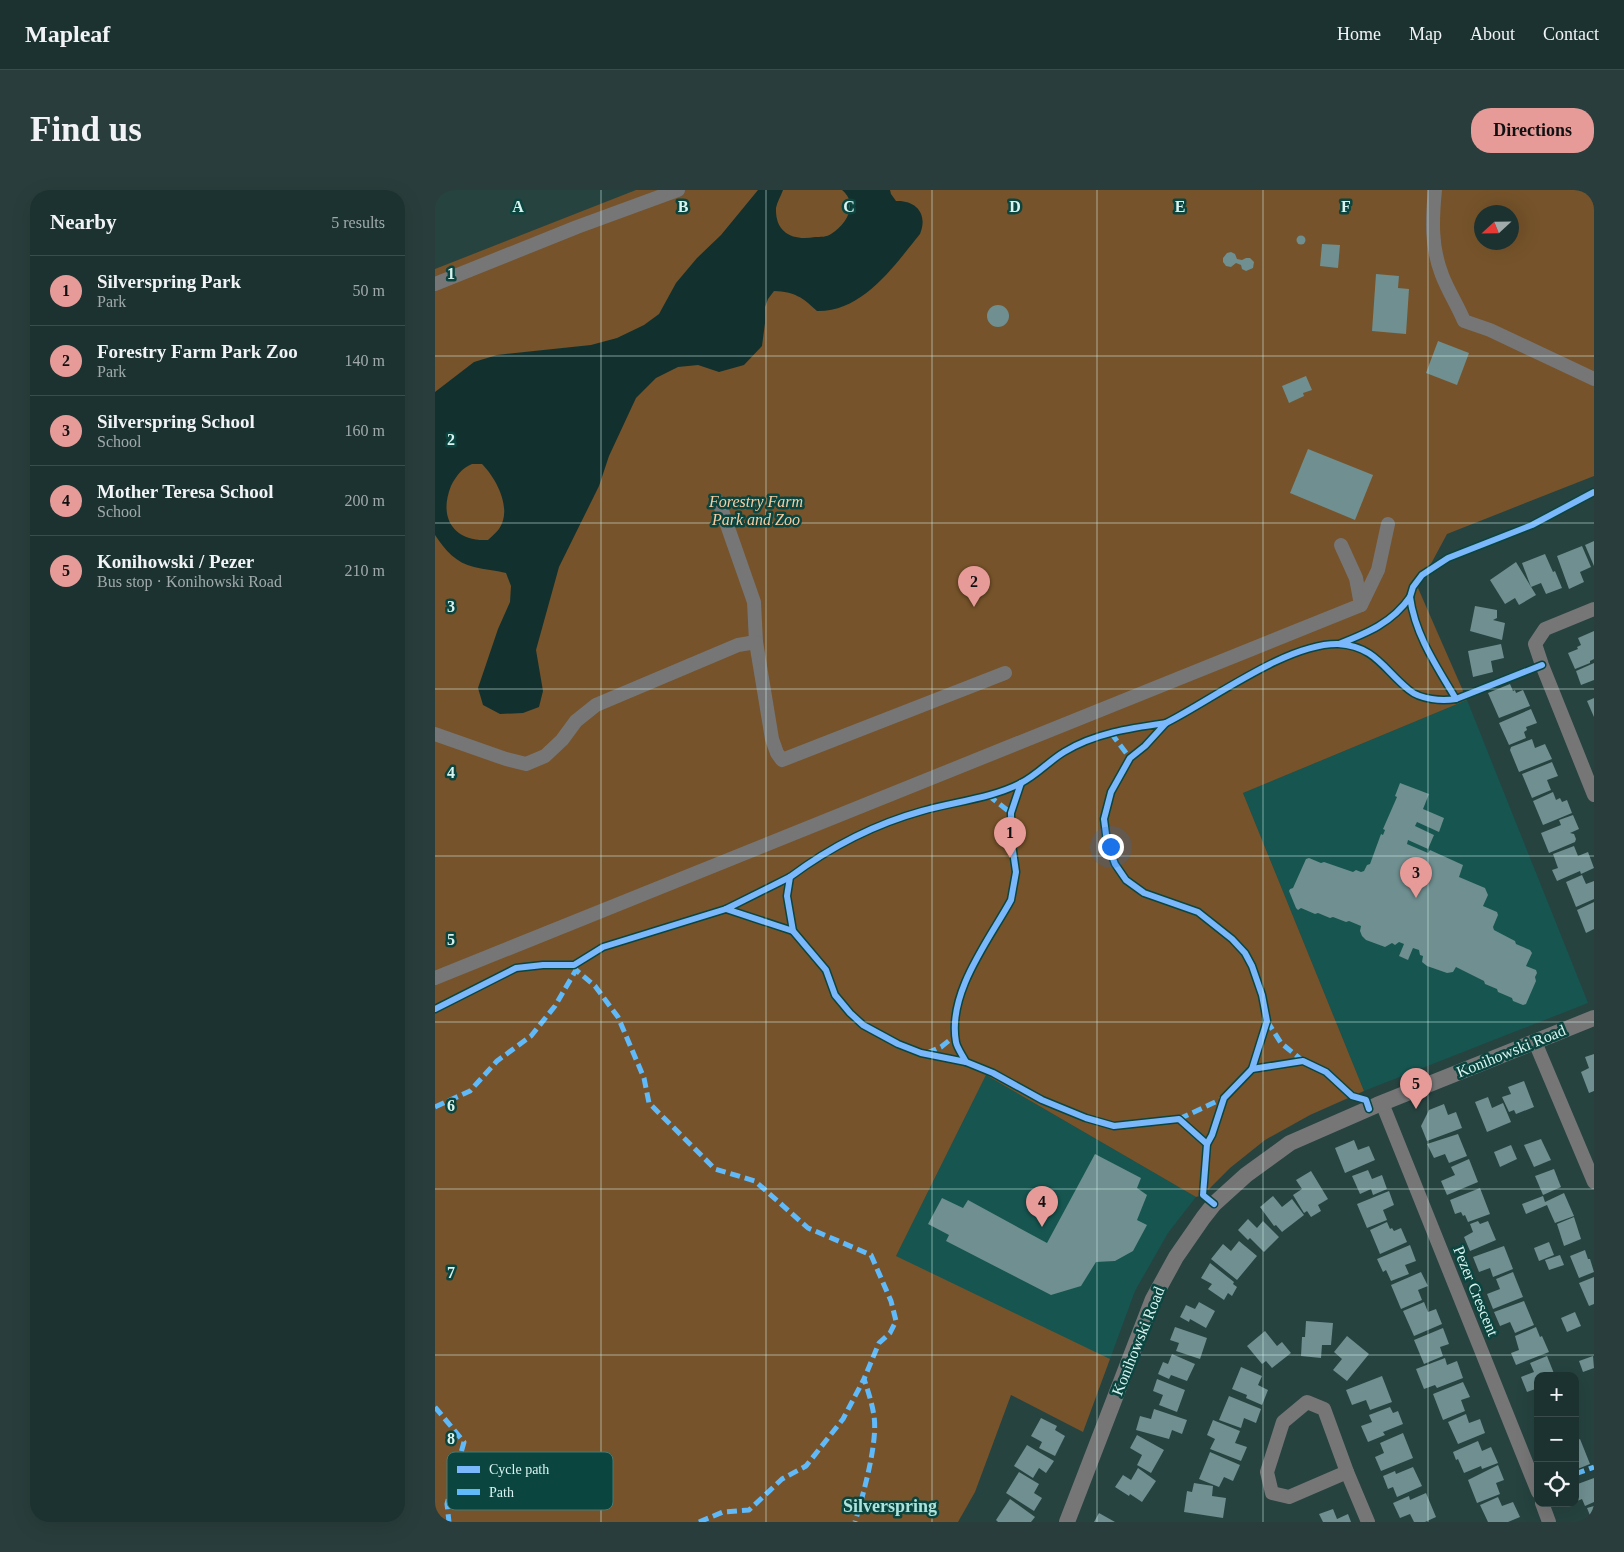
<!DOCTYPE html>
<html lang="en">
<head>
<meta charset="utf-8">
<style>
	:root { --surface:#1c3230; --page:#293e3c; --text:#f1f3f6; --muted:#a0aaab; --line:#3a4d4c; --accent:#e69b98 }
	body { margin:0; font-family:"Times New Roman",serif; background:var(--page); color:var(--text) }
	.controls { position:absolute; right:15px; bottom:15px; display:grid; overflow:hidden; border-radius:10px; box-shadow:0 5px 20px #0002 }
	.controls button { width:45px; height:45px; display:grid; place-items:center; padding:0; border:0; border-bottom:1px solid var(--line); background:var(--surface); color:var(--text); font:25px sans-serif }
	.compass { position:absolute; left:1039px; top:15px; width:45px; height:45px; border-radius:50%; background:var(--surface); box-shadow:0 5px 20px #0002; rotate:248deg }
	.you { position:absolute; left:675px; top:656px; width:18px; height:18px; margin:-12px; border:4px solid #fff; border-radius:50%; background:#1a73e8; box-shadow:0 0 0 8px #1a73e833 }
	.badge { display:grid; place-items:center; width:32px; height:32px; border-radius:50%; background:var(--accent); color:#111; font-size:16px; font-weight:700 }
	.pin { position:absolute; translate:-50% -41px; filter:drop-shadow(0 1px 2px #0008) }
	.pin::after { content:''; position:absolute; top:26px; width:18px; height:15px; background:inherit; clip-path:polygon(0 0,100% 0,50% 100%) }
	.list { margin:0; padding:0; list-style:none }
	h2 { display:flex; justify-content:space-between; align-items:center; height:65px; margin:0; padding:0 20px; font-size:21px }
	h2 small { font-size:16px; font-weight:400; color:var(--muted) }
	.list li { display:grid; grid-template-columns:32px 1fr auto; gap:15px; align-items:center; box-sizing:border-box; height:70px; padding:0 20px; border-top:1px solid var(--line) }
	.list b { display:block; font-size:19px; white-space:nowrap }
	.list p { margin:0; font-size:16px; white-space:nowrap; color:var(--muted) }
	.list em { font-size:16px; font-style:normal; color:var(--muted) }
	.icon { flex:none; width:28px; height:28px; fill:none; stroke:currentColor; stroke-width:2; stroke-linecap:round; stroke-linejoin:round }
	.map { position:relative; flex:none; width:1159px; height:1332px; overflow:hidden; border-radius:20px }
	header { display:flex; align-items:center; gap:30px; box-sizing:border-box; height:70px; padding:0 25px; background:var(--surface); border-bottom:1px solid var(--line) }
	header strong { font-size:24px }
	nav { display:flex; gap:28px; margin-inline-start:auto; font-size:18px }
	.intro { display:flex; align-items:center; justify-content:space-between; box-sizing:border-box; height:120px; padding:0 30px }
	h1 { margin:0; font-size:35px }
	.button { padding:12px 22px; border-radius:20px; background:var(--accent); color:#111; font-size:18px; font-weight:700 }
	main { display:flex; gap:30px; padding:0 30px }
	aside { flex:1; background:var(--surface); border-radius:20px; box-shadow:0 5px 20px #0002 }
	.map>svg:first-child { display:block }
</style>
</head>
<body>
<header>
<strong>Mapleaf</strong>
<nav><a>Home</a><a>Map</a><a>About</a><a>Contact</a></nav>
</header>
<div class="intro"><h1>Find us</h1><a class="button">Directions</a></div>
<main>
<aside>
<h2>Nearby<small>5 results</small></h2>
<ul class="list">
<li><span class="badge">1</span><div><b>Silverspring Park</b><p>Park</p></div><em>50 m</em></li>
<li><span class="badge">2</span><div><b>Forestry Farm Park Zoo</b><p>Park</p></div><em>140 m</em></li>
<li><span class="badge">3</span><div><b>Silverspring School</b><p>School</p></div><em>160 m</em></li>
<li><span class="badge">4</span><div><b>Mother Teresa School</b><p>School</p></div><em>200 m</em></li>
<li><span class="badge">5</span><div><b>Konihowski / Pezer</b><p>Bus stop · Konihowski Road</p></div><em>210 m</em></li>
</ul>
</aside>
<div class="map">
<svg width="1159" height="1332" viewBox="0 0 1159 1332">
	<rect width="100%" height="100%" fill="#264340"/>
	<g fill="#165550">
		<polygon points="1032,510 1153,813 929,901 808,603"/>
		<polygon points="551,885 761,1007 733,1043 700,1101 675,1169 670,1178 461,1066"/>
	</g>
	<path fill="#76532a" fill-rule="evenodd" d="M 201,0 L 1159,0 L 1159,286 L 1012,344 L 983,398 L 1032,510 L 808,603 L 929,901 L 875,925 L 830,950 L 795,978 L 768,1005 L 761,1007 L 551,885 L 461,1066 L 675,1169 L 648,1242 L 576,1205 L 540,1302 L 523,1332 L 0,1332 L 0,79 ZM 1046,22 L 1076,22 L 1076,52 L 1046,52 Z"/>
	<path fill="#12312e" fill-rule="evenodd" d="M 323,0 L 348,0 C 346,6 342,12 341,18 C 340,43 358,51 380,47 C 385,47 392,47 396,44 C 411,35 424,14 407,0 L 455,0 L 456,4 L 461,11 C 482,10 493,25 485,44 C 459,76 428,122 382,121 C 367,107 360,102 339,101 L 333,109 L 330,117 L 330,133 L 327,156 L 309,175 L 284,182 L 263,175 L 243,177 L 221,188 L 201,208 L 174,266 L 164,296 L 124,377 L 101,460 L 108,501 L 104,517 L 88,523 L 65,524 L 48,515 L 43,498 L 63,439 L 75,412 L 76,396 L 71,383 C 60,380 50,380 39,377 C 21,373 10,360 0,345 L 0,202 L 39,172 L 62,165 L 156,155 L 182,148 L 209,135 L 224,124 L 241,93 L 262,68 L 286,45 ZM 37,274 L 47,274 C 61,288 78,319 64,339 C 61,343 57,346 53,350 C 19,352 3,328 16,296 C 21,286 27,278 37,274 Z"/>
	<g fill="#6f8f90">
		<circle cx="866" cy="50" r="4.5"/>
		<polygon points="887,54 905,55 903,78 885,76"/>
		<polygon points="796,62 800,64 802,69 807,70 811,68 815,68 819,72 818,78 811,81 807,79 806,75 801,73 796,77 791,76 788,72 788,68 792,63"/>
		<polygon points="941,84 964,86 963,98 974,99 971,144 937,141"/>
		<circle cx="563" cy="126" r="11"/>
		<polygon points="1003,151 1034,163 1022,195 991,183"/>
		<polygon points="871,186 877,200 868,203 869,206 854,213 847,196"/>
		<polygon points="873,259 938,285 920,330 855,303"/>
		<polygon points="1159,351 1159,376 1150,355"/>
		<polygon points="1147,356 1156,377 1145,382 1149,392 1134,399 1122,366"/>
		<polygon points="1110,364 1118,382 1120,381 1127,398 1111,404 1106,393 1096,397 1087,373"/>
		<polygon points="1081,372 1101,405 1084,415 1080,408 1070,414 1055,390"/>
		<polygon points="1040,416 1062,420 1062,428 1058,430 1070,433 1067,450 1035,441"/>
		<polygon points="1159,441 1159,469 1155,471 1155,473 1140,479 1133,463 1143,459 1142,457 1146,455 1143,448"/>
		<polygon points="1066,454 1069,468 1056,471 1058,482 1038,487 1033,461"/>
		<polygon points="1159,473 1159,490 1146,495 1141,481"/>
		<polygon points="1075,494 1078,501 1080,500 1081,503 1088,500 1095,516 1064,528 1053,503"/>
		<polygon points="1159,508 1159,527 1152,511"/>
		<polygon points="1096,519 1102,533 1091,537 1092,540 1089,542 1091,548 1074,555 1064,533"/>
		<polygon points="1097,549 1100,558 1110,554 1117,569 1084,582 1075,560 1076,557"/>
		<polygon points="1117,572 1123,586 1112,590 1116,600 1097,608 1087,584"/>
		<polygon points="965,593 994,604 988,619 1009,628 1004,642 982,632 980,636 999,645 993,659 973,650 972,654 993,663 995,660 1028,675 1024,687 1050,698 1053,705 1048,716 1062,722 1063,725 1058,737 1059,740 1080,751 1081,754 1095,760 1097,763 1091,776 1101,780 1102,783 1100,787 1101,791 1091,814 1088,815 1078,811 1077,808 1063,802 1062,799 1050,794 1049,791 1021,777 1018,782 1012,783 992,776 987,772 988,766 985,765 984,760 978,758 973,770 964,766 969,754 964,752 960,755 957,753 950,757 931,750 927,746 925,741 926,736 914,731 911,732 898,727 895,728 883,723 880,724 866,718 863,720 861,718 854,701 855,699 858,698 871,669 874,668 886,673 889,672 918,682 921,680 926,682 929,681 932,675 935,674 946,644 948,645 950,640 948,639 962,607 960,606"/>
		<polygon points="1118,602 1121,610 1125,608 1127,612 1132,610 1137,623 1108,635 1098,611"/>
		<polygon points="1138,625 1144,639 1135,643 1139,644 1141,649 1140,652 1114,663 1106,643 1126,635 1124,630"/>
		<polygon points="1139,656 1143,666 1153,662 1159,678 1146,684 1145,681 1122,691 1117,680 1123,678 1118,664"/>
		<polygon points="1147,685 1151,694 1159,691 1159,709 1141,717 1131,692"/>
		<polygon points="1159,712 1159,739 1151,743 1142,720"/>
		<polygon points="1159,864 1159,901 1154,903 1146,882 1154,878 1150,867"/>
		<polygon points="1089,891 1099,917 1081,924 1079,920 1074,922 1067,907 1076,904 1073,897"/>
		<polygon points="1053,907 1057,918 1068,913 1076,932 1052,942 1040,912"/>
		<polygon points="1009,914 1013,925 1021,922 1027,938 992,951 986,936 994,920"/>
		<polygon points="1023,944 1032,966 1014,973 1010,964 999,968 992,954"/>
		<polygon points="1106,949 1116,970 1099,977 1089,955"/>
		<polygon points="919,950 923,960 934,956 940,970 910,983 900,958"/>
		<polygon points="1076,955 1082,969 1065,977 1059,962"/>
		<polygon points="660,964 706,988 702,998 712,1005 702,1030 712,1035 698,1061 680,1071 661,1072 646,1096 616,1105 511,1051 514,1045 493,1034 507,1008 528,1018 533,1010 612,1053"/>
		<polygon points="1034,969 1043,992 1012,1005 1006,991 1020,985 1016,977"/>
		<polygon points="1119,979 1126,997 1108,1005 1100,986"/>
		<polygon points="933,980 937,989 947,985 952,999 938,1005 936,999 925,1004 917,986"/>
		<polygon points="876,981 893,1009 883,1015 886,1021 876,1027 872,1021 869,1023 858,1005 867,999 861,990"/>
		<polygon points="1045,998 1055,1024 1033,1032 1030,1025 1028,1026 1026,1022 1020,1024 1015,1010"/>
		<polygon points="954,1001 959,1015 948,1020 952,1030 932,1038 922,1014"/>
		<polygon points="1129,1003 1139,1026 1120,1033 1112,1015 1091,1024 1087,1014 1108,1006 1110,1012"/>
		<polygon points="838,1006 847,1017 857,1009 869,1025 847,1042 841,1035 839,1036 825,1017"/>
		<polygon points="1139,1027 1146,1049 1129,1056 1122,1034"/>
		<polygon points="813,1029 822,1038 828,1031 844,1047 829,1062 815,1048 813,1050 803,1040"/>
		<polygon points="1043,1031 1045,1034 1053,1031 1061,1050 1035,1061 1029,1047 1038,1042 1035,1034"/>
		<polygon points="952,1032 955,1039 957,1038 959,1041 966,1038 972,1052 945,1064 935,1040"/>
		<polygon points="804,1051 822,1066 802,1090 776,1069 788,1054 796,1061"/>
		<polygon points="1114,1052 1119,1065 1104,1071 1099,1058"/>
		<polygon points="975,1055 981,1071 970,1075 974,1084 956,1091 951,1080 948,1082 942,1069"/>
		<polygon points="1069,1056 1078,1079 1058,1087 1055,1078 1044,1082 1038,1067"/>
		<polygon points="1150,1060 1153,1069 1155,1069 1159,1082 1144,1088 1135,1066"/>
		<polygon points="1125,1065 1129,1075 1114,1080 1110,1070"/>
		<polygon points="775,1073 799,1092 798,1094 802,1097 797,1106 793,1103 789,1110 773,1099 777,1094 766,1088"/>
		<polygon points="986,1082 993,1096 983,1100 987,1110 966,1119 956,1095"/>
		<polygon points="1078,1082 1088,1107 1058,1119 1052,1104 1065,1099 1061,1089"/>
		<polygon points="1159,1087 1159,1114 1154,1116 1144,1093"/>
		<polygon points="1089,1111 1099,1135 1080,1143 1075,1132 1065,1136 1059,1122"/>
		<polygon points="764,1112 780,1121 771,1138 755,1129 754,1132 745,1127 751,1115 760,1119"/>
		<polygon points="989,1112 993,1122 1001,1119 1007,1134 979,1146 968,1121"/>
		<polygon points="1140,1122 1146,1136 1132,1142 1126,1128"/>
		<polygon points="871,1131 898,1133 896,1155 887,1155 886,1168 866,1166 867,1147 870,1147"/>
		<polygon points="740,1137 772,1148 765,1169 741,1161 744,1153 735,1150"/>
		<polygon points="1101,1137 1105,1147 1107,1146 1114,1162 1081,1175 1076,1163 1084,1160 1080,1146"/>
		<polygon points="1008,1138 1014,1154 1005,1157 1008,1166 989,1174 979,1150"/>
		<polygon points="830,1141 842,1156 847,1152 856,1163 837,1178 831,1171 827,1174 812,1156"/>
		<polygon points="912,1146 934,1164 912,1191 898,1180 907,1169 899,1162"/>
		<polygon points="737,1164 760,1174 752,1191 736,1185 734,1189 723,1184 728,1172 733,1174"/>
		<polygon points="1112,1166 1120,1186 1103,1186 1103,1198 1092,1202 1086,1187 1099,1182 1095,1173"/>
		<polygon points="1158,1166 1159,1178 1148,1182 1144,1171"/>
		<polygon points="1010,1168 1012,1175 1022,1171 1028,1188 1002,1198 1000,1195 989,1199 981,1179"/>
		<polygon points="806,1177 827,1186 823,1195 833,1200 827,1215 811,1208 812,1205 797,1199"/>
		<polygon points="947,1186 957,1212 935,1220 931,1210 917,1215 911,1200"/>
		<polygon points="722,1189 750,1200 742,1222 724,1215 728,1205 718,1201"/>
		<polygon points="1028,1192 1035,1207 1026,1210 1030,1221 1008,1230 998,1204"/>
		<polygon points="794,1206 826,1219 821,1233 809,1228 806,1238 784,1230"/>
		<polygon points="955,1217 958,1223 963,1221 968,1234 948,1242 950,1245 933,1252 926,1236 937,1232 934,1225"/>
		<polygon points="719,1219 752,1230 747,1244 737,1240 734,1249 701,1240 705,1226 716,1229"/>
		<polygon points="1031,1224 1034,1233 1045,1229 1050,1243 1023,1254 1013,1232"/>
		<polygon points="606,1228 622,1236 620,1240 630,1246 620,1266 604,1258 607,1252 596,1246"/>
		<polygon points="778,1230 805,1241 800,1253 812,1257 806,1271 775,1259 780,1249 772,1245"/>
		<polygon points="968,1243 978,1268 946,1281 940,1267 949,1263 945,1253"/>
		<polygon points="702,1245 729,1260 716,1283 702,1275 707,1265 695,1258"/>
		<polygon points="1145,1249 1155,1274 1140,1280 1140,1251"/>
		<polygon points="1043,1251 1047,1261 1056,1257 1063,1273 1047,1279 1046,1276 1029,1283 1023,1269 1021,1270 1018,1262"/>
		<polygon points="592,1255 619,1271 611,1283 604,1278 598,1288 579,1276"/>
		<polygon points="775,1262 805,1275 798,1291 789,1287 784,1297 764,1289"/>
		<polygon points="1063,1275 1069,1290 1061,1293 1065,1304 1042,1313 1033,1290"/>
		<polygon points="978,1277 987,1296 962,1307 958,1297 953,1299 948,1286 960,1281 961,1284"/>
		<polygon points="703,1278 721,1291 707,1312 695,1304 694,1306 680,1297 688,1285 696,1290"/>
		<polygon points="584,1282 604,1294 599,1303 607,1308 599,1321 571,1303"/>
		<polygon points="1159,1288 1159,1312 1150,1316 1147,1309 1140,1312 1140,1295"/>
		<polygon points="759,1293 778,1296 777,1306 791,1308 788,1328 749,1322 752,1301 757,1302"/>
		<polygon points="991,1303 1001,1327 990,1332 979,1332 975,1324 965,1328 958,1313 974,1306 975,1310"/>
		<polygon points="1063,1307 1067,1316 1078,1312 1085,1327 1073,1332 1053,1332 1045,1315"/>
		<polygon points="575,1309 600,1327 596,1332 563,1332 561,1330"/>
		<polygon points="1159,1316 1159,1332 1145,1332 1156,1328 1152,1318"/>
		<polygon points="898,1319 902,1329 913,1324 916,1332 888,1332 884,1324"/>
		<polygon points="664,1323 680,1332 659,1332"/>
	</g>
	<g fill="none" stroke-linecap="round" stroke-linejoin="round">
		<g stroke="#767677" stroke-width="14">
			<path d="M 1000,0 C 997,30 996,57 1007,85 C 1013,101 1023,116 1029,131 L 1055,140 L 1159,189"/>
			<polyline points="0,94 142,37 243,0"/>
			<polyline points="284,312 319,412 321,452"/>
			<polyline points="906,355 921,388 926,415"/>
			<polyline points="1159,419 1110,439 1100,454 1107,475 1159,605"/>
			<polyline points="0,544 71,569 91,574 110,566 127,550 141,531 161,515 303,455 321,452 337,549 342,563 347,570 570,483"/>
			<polyline points="0,788 926,415 943,380 953,334"/>
			<polyline points="1100,852 1159,992"/>
			<polyline points="947,913 1103,1302"/>
			<polygon points="872,1212 889,1219 912,1282 854,1307 837,1303 832,1282 848,1232"/>
			<polyline points="912,1282 933,1332"/>
			<polyline points="1107,1313 1114,1332"/>
		</g>
		<polyline stroke="#767677" stroke-width="16" points="632,1332 718,1109 741,1067 768,1028 779,1014 811,985 855,953 942,915 1159,828"/>
		<g stroke="#60bafa" stroke-width="5" stroke-dasharray="10 5" stroke-linecap="butt">
			<polyline points="676,543 695,568"/>
			<polyline points="553,605 576,623"/>
			<polyline points="139,775 141,780 160,796 183,827 209,888 214,913 280,979 320,991 373,1038 436,1065 456,1111 461,1131 455,1143 444,1153 429,1189"/>
			<polyline points="832,831 846,853 868,871"/>
			<polyline points="492,863 506,857 521,845"/>
			<polyline points="0,917 35,901 62,871 96,846 120,816 141,780"/>
			<polyline points="744,929 789,908"/>
			<polyline points="0,1217 29,1252 12,1314 14,1332"/>
			<polyline points="1140,1284 1159,1277"/>
			<path d="M 264,1332 L 288,1322 L 314,1320 L 347,1289 L 371,1276 L 408,1229 L 429,1189 C 433,1201 437,1213 439,1226 C 443,1253 428,1305 420,1332"/>
		</g>
		<defs>
			<g id="cycleway">
				<polyline points="975,407 978,397 987,385 1013,368 1097,335 1159,302"/>
				<polyline points="1021,509 1107,475"/>
				<path d="M 731,533 C 777,510 852,453 903,454 C 940,456 949,480 974,500 C 986,510 1007,511 1021,509 C 1002,477 980,445 975,407 C 957,433 932,443 904,454"/>
				<path d="M 586,593 L 576,623 L 576,647 L 581,682 L 576,710 C 554,750 512,803 521,852 C 522,858 528,866 531,872 L 558,883 L 607,910 L 651,928 L 679,936 L 744,929 L 772,954"/>
				<polyline points="355,687 291,719 358,741"/>
				<polyline points="0,819 81,778 108,775 139,775 168,757 291,719"/>
				<path d="M 531,872 L 486,863 L 463,854 L 428,835 L 415,823 L 400,805 L 391,780 L 358,741 L 352,706 L 355,687 C 394,658 440,634 487,621 C 518,612 558,608 586,593 C 602,585 614,571 629,562 C 660,543 696,538 731,533 L 710,556 L 695,568 L 676,602 L 669,629 L 672,652 L 680,674 L 691,690 L 709,703 L 763,722 L 797,749 L 810,763 L 817,776 L 827,805 L 832,831 L 817,879"/>
				<polyline points="779,1014 768,1005 772,954 777,945 789,908 817,879 868,871 891,882 917,906 931,910 934,919"/>
			</g>
		</defs>
		<use href="#cycleway" stroke="#0b453f" stroke-width="9"/>
		<use href="#cycleway" stroke="#7ab7fb" stroke-width="6"/>
	</g>
	<path fill="none" stroke="#d9f4f0" stroke-width="1" stroke-opacity="0.55" d="M 166,0 L 166,1332M 331,0 L 331,1332M 497,0 L 497,1332M 662,0 L 662,1332M 828,0 L 828,1332M 993,0 L 993,1332M 0,166 L 1159,166M 0,333 L 1159,333M 0,499 L 1159,499M 0,666 L 1159,666M 0,832 L 1159,832M 0,999 L 1159,999M 0,1165 L 1159,1165"/>
	<g text-anchor="middle" dominant-baseline="central" stroke-width="5" stroke-linejoin="round" paint-order="stroke">
		<g font-size="16" font-style="italic" fill="#f7cca1" stroke="#0b453f">
			<text x="321" y="311">Forestry Farm<tspan x="321" dy="18">Park and Zoo</tspan></text>
		</g>
		<g font-size="16" fill="#d9f4f0" stroke="#0b453f">
			<text transform="translate(1076 861) rotate(-22)">Konihowski Road</text>
			<text transform="translate(1041 1101) rotate(68)">Pezer Crescent</text>
			<text transform="translate(703 1151) rotate(-68)">Konihowski Road</text>
		</g>
		<g font-size="18" font-weight="bold" fill="#ade3dc" stroke="#0b453f">
			<text x="455" y="1316">Silverspring</text>
		</g>
	</g>
	<rect x="12" y="1262" width="166" height="58" rx="8" fill="#0b453f" stroke="#497a74" stroke-width="1"/>
	<rect x="22" y="1276" width="23" height="7" fill="#7ab7fb"/>
	<rect x="22" y="1299" width="23" height="6" fill="#60bafa"/>
	<g font-size="14" fill="#d9f4f0">
		<text x="54" y="1284">Cycle path</text>
		<text x="54" y="1307">Path</text>
	</g>
	<g font-size="16" text-anchor="middle" font-weight="bold" fill="#d9f4f0" stroke="#0b453f" stroke-width="5" stroke-linejoin="round" paint-order="stroke">
		<text x="83" y="22">A</text>
		<text x="248" y="22">B</text>
		<text x="414" y="22">C</text>
		<text x="580" y="22">D</text>
		<text x="745" y="22">E</text>
		<text x="911" y="22">F</text>
		<text x="16" y="89">1</text>
		<text x="16" y="255">2</text>
		<text x="16" y="422">3</text>
		<text x="16" y="588">4</text>
		<text x="16" y="755">5</text>
		<text x="16" y="921">6</text>
		<text x="16" y="1088">7</text>
		<text x="16" y="1254">8</text>
	</g>
</svg>
<div class="controls">
<button>+</button>
<button>−</button>
<button><svg class="icon" aria-label="locate" viewBox="0 0 24 24"><circle cx="12" cy="12" r="6"/><path d="M12 2v4M12 18v4M2 12h4M18 12h4"/></svg></button>
</div>
<svg class="compass" viewBox="-18 -18 36 36"><path d="M0-13l5 13h-10z" fill="#e53935"/><path d="M0 13l5-13h-10z" fill="#a0aaab"/></svg>
<div class="you"></div>
<div class="pin badge" style="left:575px;top:668px">1</div>
<div class="pin badge" style="left:539px;top:417px">2</div>
<div class="pin badge" style="left:981px;top:708px">3</div>
<div class="pin badge" style="left:607px;top:1037px">4</div>
<div class="pin badge" style="left:981px;top:919px">5</div>
</div>
</main>
</body>
</html>
